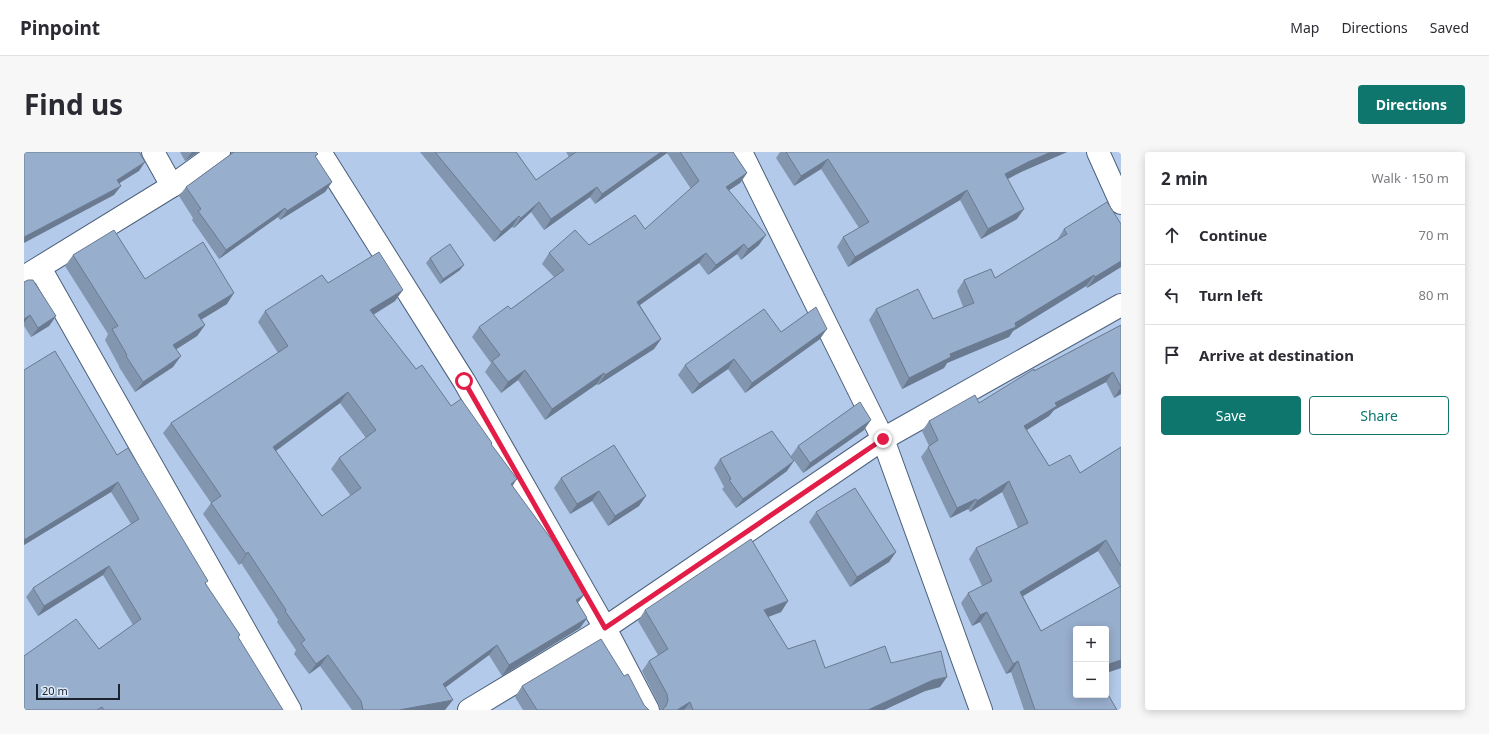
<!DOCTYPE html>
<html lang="en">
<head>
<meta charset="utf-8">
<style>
	:root { --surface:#fff; --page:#f7f7f7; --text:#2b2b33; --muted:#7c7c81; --line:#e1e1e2; --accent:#0f766e }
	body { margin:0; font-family:"Noto Sans",sans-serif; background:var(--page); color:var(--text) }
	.controls { position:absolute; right:12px; bottom:12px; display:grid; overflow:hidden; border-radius:4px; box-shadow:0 2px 10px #0003 }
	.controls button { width:36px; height:36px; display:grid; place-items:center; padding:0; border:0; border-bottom:1px solid var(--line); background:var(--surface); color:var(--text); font:20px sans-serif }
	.scale { position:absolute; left:12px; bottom:10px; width:84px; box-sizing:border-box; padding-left:4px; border:2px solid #1a232e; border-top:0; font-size:11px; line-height:14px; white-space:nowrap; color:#1a232e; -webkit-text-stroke:3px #deeafa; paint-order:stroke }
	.stop { position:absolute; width:12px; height:12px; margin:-9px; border:3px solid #e11d48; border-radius:50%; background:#fff }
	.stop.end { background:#e11d48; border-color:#fff; box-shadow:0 1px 4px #0008 }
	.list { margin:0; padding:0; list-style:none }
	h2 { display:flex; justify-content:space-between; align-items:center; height:52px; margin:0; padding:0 16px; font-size:17px }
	h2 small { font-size:13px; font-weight:400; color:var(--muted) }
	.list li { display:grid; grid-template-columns:26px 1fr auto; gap:12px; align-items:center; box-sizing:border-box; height:60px; padding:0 16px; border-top:1px solid var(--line) }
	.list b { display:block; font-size:15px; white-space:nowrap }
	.list em { font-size:13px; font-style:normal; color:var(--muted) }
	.actions { display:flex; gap:8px; padding:12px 16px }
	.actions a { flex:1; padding:9px 0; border:1px solid var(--accent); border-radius:4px; text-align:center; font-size:14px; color:var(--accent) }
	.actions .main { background:var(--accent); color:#fff }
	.icon { flex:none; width:22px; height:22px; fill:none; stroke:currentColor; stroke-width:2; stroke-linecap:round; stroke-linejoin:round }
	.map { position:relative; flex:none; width:1097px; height:558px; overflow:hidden; border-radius:4px }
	header { display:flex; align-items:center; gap:24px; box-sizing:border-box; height:56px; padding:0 20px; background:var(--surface); border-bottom:1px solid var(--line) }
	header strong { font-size:19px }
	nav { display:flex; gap:22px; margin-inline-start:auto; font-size:14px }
	.intro { display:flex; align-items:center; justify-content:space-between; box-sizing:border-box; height:96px; padding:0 24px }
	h1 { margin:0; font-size:28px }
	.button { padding:10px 18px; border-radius:4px; background:var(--accent); color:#fff; font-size:14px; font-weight:700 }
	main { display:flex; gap:24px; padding:0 24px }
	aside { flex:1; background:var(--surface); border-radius:4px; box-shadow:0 2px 10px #0003 }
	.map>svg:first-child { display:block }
</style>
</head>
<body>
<header>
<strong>Pinpoint</strong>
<nav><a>Map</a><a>Directions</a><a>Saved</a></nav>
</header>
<div class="intro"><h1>Find us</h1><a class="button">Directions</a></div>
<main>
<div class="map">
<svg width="1097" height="558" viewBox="0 0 1097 558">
	<rect width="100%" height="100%" fill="#b3caea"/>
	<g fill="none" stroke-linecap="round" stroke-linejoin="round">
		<defs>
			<g id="minor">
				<polyline points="129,0 148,34"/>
				<polyline points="296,0 440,229 581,476 624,558"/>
				<polyline points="717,0 859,287 957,558"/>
				<polyline points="1074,0 1097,51"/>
				<polyline points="16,116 266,558"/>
				<polyline points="0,125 148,34 195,0"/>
				<polyline points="445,558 581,476 859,287 1097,153"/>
			</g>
		</defs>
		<use href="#minor" stroke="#4c607c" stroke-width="24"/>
		<use href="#minor" stroke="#fff" stroke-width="22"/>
	</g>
	<g fill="#8396b0" fill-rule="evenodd">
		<polygon points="156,0 174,0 161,9"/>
		<polygon points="207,0 292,0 294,2 291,5 308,30 301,40 256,68 254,65 195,107 168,68 169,66 155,44 162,35 207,2"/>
		<polygon points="396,0 492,0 512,28 545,5 542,0 709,0 723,21 716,31 705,38 735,93 717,108 713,102 684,123 675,111 616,153 637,187 630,197 574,233 573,232 521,268 494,228 477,241 461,220 467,211 448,185 455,175 487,157 530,125 518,112 525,101 565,93 621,77 667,37 643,1 571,52 566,45 520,78 507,60 490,76 488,75 470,90"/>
		<polygon points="756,0 1043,0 997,20 984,27 993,67 957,87 936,48 824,115 813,95 819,85 835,76 797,17 770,34 752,6"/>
		<polygon points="1097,72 1097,115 1063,136 1062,134 989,179 985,185 923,211 920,216 878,237 845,168 852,157 909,167 939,155 933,139 940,128 971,126 1033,88 1040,77"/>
		<polygon points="49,103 121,127 203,152 177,167 181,173 173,184 152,197 149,215 111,240 95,215 95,214 81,188 84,182 41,114"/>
		<polygon points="406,106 436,118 416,132 402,111"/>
		<polygon points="0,130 32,164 25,174 7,185 0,174"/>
		<path d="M 304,131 L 371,149 L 349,163 L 392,217 L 427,254 L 467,292 L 489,334 L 554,451 L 563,466 L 556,476 L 478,524 L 465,503 L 421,536 L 421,558 L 328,558 L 296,514 L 285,522 L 270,502 L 272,498 L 253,470 L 254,468 L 217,411 L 215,413 L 179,362 L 187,351 L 139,281 L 147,271 L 254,201 L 234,170 L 241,159 ZM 316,251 L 342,286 L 315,306 L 307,317 L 327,344 L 298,364 L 252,299 Z"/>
		<path d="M 1097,173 L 1097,242 L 1090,246 L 1082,230 L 1030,258 L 1025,264 L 1002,278 L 1025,314 L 1056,321 L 1097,295 L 1097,516 L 1082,521 L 1082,477 L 1052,543 L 1093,558 L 1000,558 L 987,520 L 982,522 L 956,470 L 948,474 L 937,451 L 944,441 L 958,434 L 945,407 L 952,396 L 994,376 L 978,340 L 946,360 L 944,357 L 926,366 L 897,305 L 905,294 L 898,279 L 905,269 L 955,251 L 1010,219 ZM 1074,399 L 1096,435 L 1017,479 L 999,444 Z"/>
		<polygon points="757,180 796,187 721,241 704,217 668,242 654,223 661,213"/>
		<polygon points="0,218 93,303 216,483 214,486 259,558 0,558 75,497 109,473 79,423 14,464 2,445 9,436 107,372 87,340 0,393"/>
		<polygon points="840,278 779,321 767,304 774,294"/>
		<polygon points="590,293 615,354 584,374 568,349 546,362 530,336 537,326"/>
		<polygon points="696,307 763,319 712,356 698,337 700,335 690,316"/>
		<polygon points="792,360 872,400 865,410 826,435 785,370"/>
		<polygon points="764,449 757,460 744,465 764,497 801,516 867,511 916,535 901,539 860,558 636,558 635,553 618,519 625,509 634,503 614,469 621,458"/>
		<polygon points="600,524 620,553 625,558 499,558 491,545 498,534"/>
	</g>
	<g fill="#6a7a90">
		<polygon points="168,0 174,0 161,9"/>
		<polygon points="637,0 644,0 643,1 571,52 578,42"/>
		<polygon points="1027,0 1043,0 997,20 974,32 981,22 1004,10"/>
		<polygon points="804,7 797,17 770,34 777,24"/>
		<polygon points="121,10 115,19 86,37 93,28"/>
		<polygon points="723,21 716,31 695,45 702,35"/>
		<polygon points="308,30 301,40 256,68 263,59"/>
		<polygon points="97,34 90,43 0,91 0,85"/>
		<polygon points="573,35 566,45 520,78 527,67"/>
		<polygon points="943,38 936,48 824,115 831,105"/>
		<polygon points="515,50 507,60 490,76 497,66"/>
		<polygon points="261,56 254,65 195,107 202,98"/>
		<polygon points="1000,57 993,67 957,87 964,77"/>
		<polygon points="495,64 488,75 470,90 477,80"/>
		<polygon points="742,83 735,93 717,108 724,97"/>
		<polygon points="720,92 713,102 684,123 692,113"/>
		<polygon points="682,101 675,111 606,160 613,150"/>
		<polygon points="1097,109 1097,115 1063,136 1071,125"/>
		<polygon points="440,113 436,118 416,132 419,127"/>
		<polygon points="1070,123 1062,134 989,179 985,185 923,211 920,216 878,237 885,226 926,202 991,171"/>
		<polygon points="379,138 371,149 339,169 346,158"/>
		<polygon points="210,141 203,152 167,174 174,163"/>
		<polygon points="6,163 0,171 0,167"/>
		<polygon points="32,164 25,174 7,185 14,176"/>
		<polygon points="181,173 173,184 142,204 149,193"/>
		<polygon points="803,177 796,187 721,241 728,231"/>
		<polygon points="637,187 630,197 574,233 581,223"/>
		<polygon points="157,204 149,215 111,240 119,230"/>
		<polygon points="710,207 704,217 668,242 675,232"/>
		<polygon points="501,218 494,228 477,241 484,230"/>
		<polygon points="1089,220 1082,230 1030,258 1025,264 992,285 1000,274 1031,251"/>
		<polygon points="580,221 573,232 521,268 528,257"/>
		<polygon points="1097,235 1097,242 1090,246"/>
		<polygon points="324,240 316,251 242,306 249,295"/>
		<polygon points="847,268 840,278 779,321 786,311"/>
		<polygon points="770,309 763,319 712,356 719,347"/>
		<polygon points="493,327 486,338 487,332"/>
		<polygon points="985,329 978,340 946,360 953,349"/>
		<polygon points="94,330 87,340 0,393 0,388"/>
		<polygon points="575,339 568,349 546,362 553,352"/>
		<polygon points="622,344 615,354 584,374 591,364"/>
		<polygon points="952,347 944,357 926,366 933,356"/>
		<polygon points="1082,388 1074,399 989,450 996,440"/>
		<polygon points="224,400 217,411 215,413 222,402"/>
		<polygon points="872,400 865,410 826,435 833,425"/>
		<polygon points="85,414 79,423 14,464 20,454"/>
		<polygon points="561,442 553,452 552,448"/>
		<polygon points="764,449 757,460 733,469 740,458"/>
		<polygon points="963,460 956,470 948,474 956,463"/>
		<polygon points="563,466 556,476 478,524 485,513"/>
		<polygon points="473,493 465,503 411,543 419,532"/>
		<polygon points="304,503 296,514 285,522 292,512"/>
		<polygon points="1097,508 1097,516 1082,521 1082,513"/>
		<polygon points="994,509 987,520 982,522 989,512"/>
		<polygon points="923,525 916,535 901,539 860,558 844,558 909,528"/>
		<polygon points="429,548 421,558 375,558"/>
		<polygon points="666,550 660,558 653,558"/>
	</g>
	<g fill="#98aecd" stroke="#6a7a90" fill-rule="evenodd">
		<polygon points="0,0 115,0 121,10 93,28 97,34 0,85"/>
		<polygon points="210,0 292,0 294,2 291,4 308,30 263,59 261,56 202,98 174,59 177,57 162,35"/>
		<polygon points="411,0 492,0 512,28 552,0 637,0 578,42 573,35 527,67 515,50 497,66 495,64 477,80"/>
		<polygon points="656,0 709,0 723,21 702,35 742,83 724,97 720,92 692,113 682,101 613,150 637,187 581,223 580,221 528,257 501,218 484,230 468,209 476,203 455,175 484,154 487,157 540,118 525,101 551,78 565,93 611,63 621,77 675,29"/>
		<polygon points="762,0 1027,0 1004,10 981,22 1000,57 964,77 943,38 831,105 819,85 845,70 804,7 777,24"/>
		<polygon points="1083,50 1097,72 1097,109 1071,125 1070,123 991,171 992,175 926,202 927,205 885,226 852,157 894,137 909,167 950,151 940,128 967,117 971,126 1043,82 1040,77"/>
		<polygon points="90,78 121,127 179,90 210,141 174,163 181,173 149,193 157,204 119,230 102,204 103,203 88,177 94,174 49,103"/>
		<polygon points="426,92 440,113 419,127 406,106"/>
		<path d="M 355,100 L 379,138 L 346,158 L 392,217 L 398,213 L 427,254 L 437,247 L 468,291 L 467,292 L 493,327 L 487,332 L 536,399 L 561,442 L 552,448 L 563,466 L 485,513 L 473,493 L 419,532 L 429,548 L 375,558 L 339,558 L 337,549 L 304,503 L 292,512 L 277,491 L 281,488 L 261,459 L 262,458 L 224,400 L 222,402 L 187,351 L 197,344 L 147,271 L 264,194 L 241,159 L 298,123 L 304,131 ZM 324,240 L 352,278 L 315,306 L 337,336 L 298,364 L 249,295 Z"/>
		<polygon points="4,128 9,128 32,164 14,176 6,163 0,167 0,130"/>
		<polygon points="792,155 803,177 728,231 710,207 675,232 661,213 740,157 757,180"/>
		<polygon points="1097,173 1097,235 1089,220 1031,251 1033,254 1000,274 1025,314 1046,303 1056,321 1097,295 1097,414 1082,388 996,440 1017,479 1097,434 1097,508 1082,513 1082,477 1052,477 1052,543 1082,543 1082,539 1093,558 1011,558 994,509 989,512 963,460 956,463 944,441 968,429 952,396 1004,371 985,329 953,349 952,347 933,356 904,295 914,288 905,269 951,243 955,251 1010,217 1010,219"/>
		<polygon points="31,199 93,303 104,296 184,429 181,431 216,483 214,485 259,558 80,558 78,555 73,558 0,558 0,504 52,467 75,497 117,467 85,414 20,454 9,436 115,367 94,330 0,388 0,218"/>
		<polygon points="836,250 847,268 786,311 774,294"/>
		<polygon points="748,279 770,309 719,347 705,328 707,327 696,307"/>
		<polygon points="590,293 622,344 591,364 575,339 553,352 537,326"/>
		<polygon points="831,336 872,400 833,425 792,360"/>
		<polygon points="727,387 764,449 740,458 764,497 791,488 801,516 861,494 867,511 917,499 923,525 909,528 844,558 669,558 666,550 653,558 638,558 642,554 644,548 643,542 625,509 644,497 621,458"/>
		<polygon points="577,487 600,524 604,522 620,553 625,558 513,558 498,534"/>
	</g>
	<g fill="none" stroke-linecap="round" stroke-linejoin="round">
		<polyline stroke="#e11d48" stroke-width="5" points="440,229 581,476 859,287"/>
	</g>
</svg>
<div class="controls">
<button>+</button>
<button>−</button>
</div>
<div class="scale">20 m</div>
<div class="stop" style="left:440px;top:229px"></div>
<div class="stop end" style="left:859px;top:287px"></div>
</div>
<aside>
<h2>2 min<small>Walk · 150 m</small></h2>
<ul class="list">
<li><svg class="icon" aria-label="ahead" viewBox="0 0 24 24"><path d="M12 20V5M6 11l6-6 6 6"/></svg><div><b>Continue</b></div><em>70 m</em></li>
<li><svg class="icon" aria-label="left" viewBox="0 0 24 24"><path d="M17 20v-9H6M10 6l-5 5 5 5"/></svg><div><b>Turn left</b></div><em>80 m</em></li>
<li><svg class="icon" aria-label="arrive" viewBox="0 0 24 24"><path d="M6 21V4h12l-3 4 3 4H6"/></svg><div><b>Arrive at destination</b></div></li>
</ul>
<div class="actions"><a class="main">Save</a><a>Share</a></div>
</aside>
</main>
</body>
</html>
